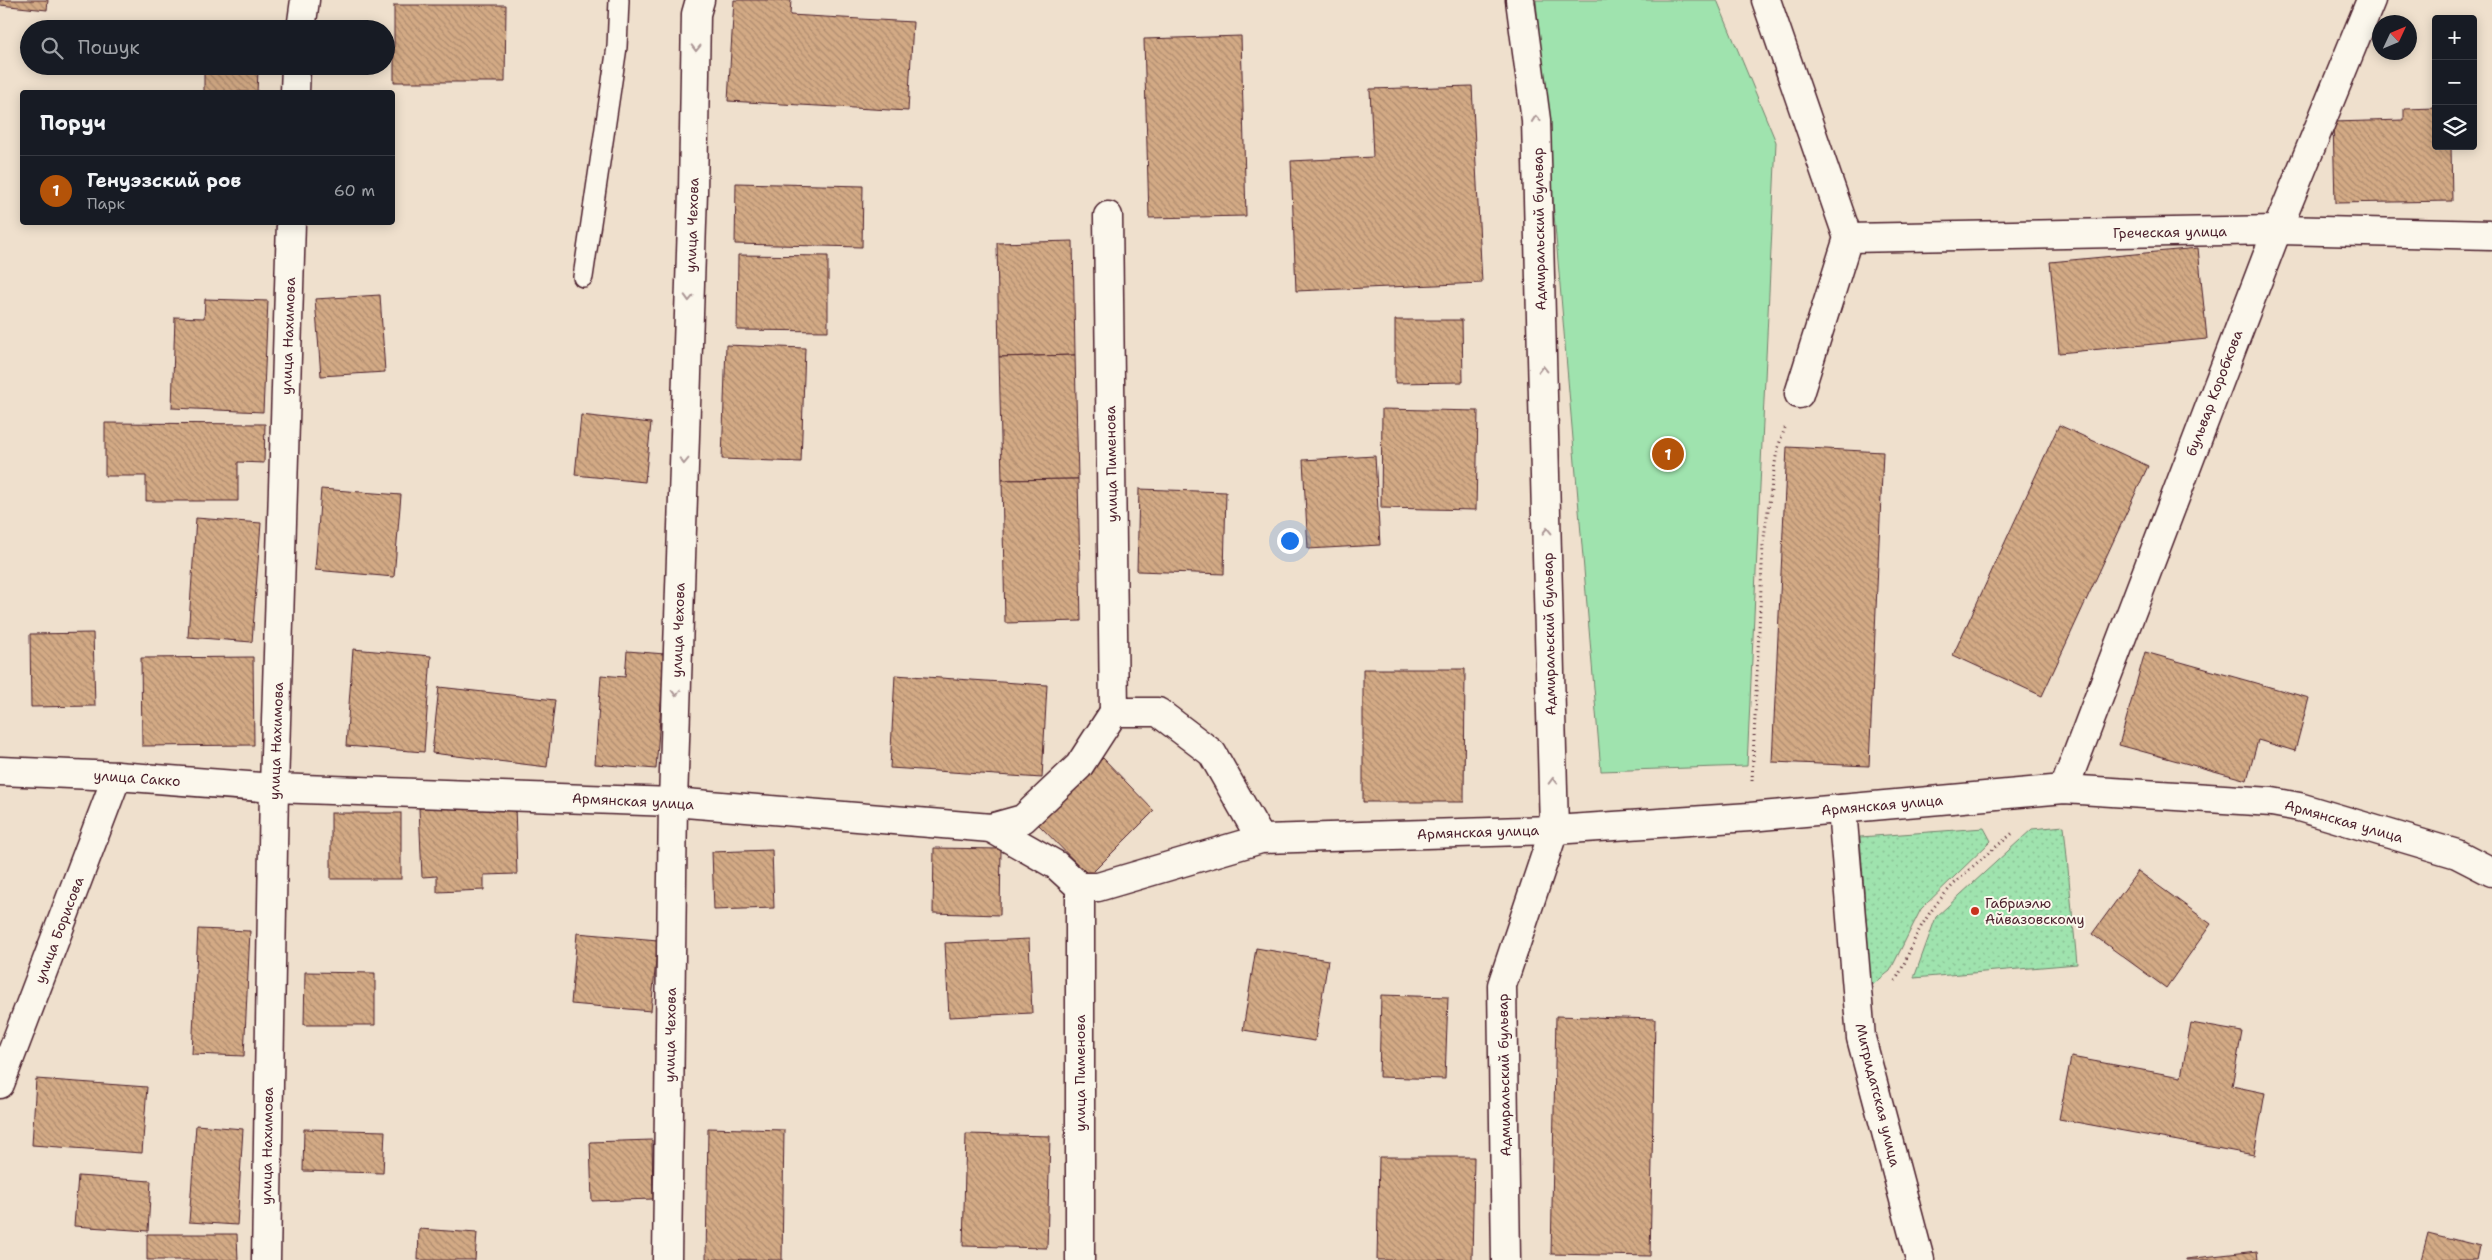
<!DOCTYPE html>
<html lang="uk">
<head>
<meta charset="utf-8">
<style>
	:root { --surface:#171b24; --page:#20242c; --text:#f1f3f6; --muted:#9ea1a6; --line:#363941; --accent:#b45309 }
	body { margin:0; font-family:"Shantell Sans",sans-serif; background:var(--page); color:var(--text) }
	.controls { position:absolute; right:15px; top:15px; display:grid; overflow:hidden; border-radius:5px; box-shadow:0 2px 12px #0003 }
	.controls button { width:45px; height:45px; display:grid; place-items:center; padding:0; border:0; border-bottom:1px solid var(--line); background:var(--surface); color:var(--text); font:25px sans-serif }
	.compass { position:absolute; left:2372px; top:15px; width:45px; height:45px; border-radius:50%; background:var(--surface); box-shadow:0 2px 12px #0003; rotate:46deg }
	.you { position:absolute; left:1289px; top:540px; width:18px; height:18px; margin:-12px; border:4px solid #fff; border-radius:50%; background:#1a73e8; box-shadow:0 0 0 8px #1a73e833 }
	.badge { display:grid; place-items:center; width:32px; height:32px; border-radius:50%; background:var(--accent); color:#fff; font-size:16px; font-weight:700 }
	.pin { position:absolute; translate:-50% -50%; border:2px solid #fff; box-shadow:0 1px 5px #0006 }
	.list { margin:0; padding:0; list-style:none }
	h2 { display:flex; justify-content:space-between; align-items:center; height:65px; margin:0; padding:0 20px; font-size:21px }
	h2 small { font-size:16px; font-weight:400; color:var(--muted) }
	.list li { display:grid; grid-template-columns:32px 1fr auto; gap:15px; align-items:center; box-sizing:border-box; height:70px; padding:0 20px; border-top:1px solid var(--line) }
	.list b { display:block; font-size:19px; white-space:nowrap }
	.list p { margin:0; font-size:16px; white-space:nowrap; color:var(--muted) }
	.list em { font-size:16px; font-style:normal; color:var(--muted) }
	.icon { flex:none; width:28px; height:28px; fill:none; stroke:currentColor; stroke-width:2; stroke-linecap:round; stroke-linejoin:round }
	.map { position:relative; flex:none; width:2492px; height:1260px; overflow:hidden }
	.search { position:absolute; background:var(--surface); box-shadow:0 2px 12px #0003; left:20px; top:20px; width:375px; height:55px; display:flex; align-items:center; gap:12px; box-sizing:border-box; padding:0 18px; border-radius:28px; color:var(--muted); font-size:19px }
	.panel { position:absolute; background:var(--surface); box-shadow:0 2px 12px #0003; left:20px; top:90px; width:375px; height:135px; border-radius:5px }
	.map>svg:first-child { display:block }
</style>
</head>
<body>
<div class="map">
<svg width="2492" height="1260" viewBox="0 0 2492 1260">
	<defs>
		<pattern id="grass-dots" width="8" height="8" patternUnits="userSpaceOnUse" patternTransform="scale(1.25)"><rect width="8" height="8" fill="#9fe3ae"/><path d="M2 2h.1M6 6h.1" fill="none" stroke="#8ac296" stroke-width="1.8" stroke-linecap="round"/></pattern>
		<pattern id="building-back-hatch" width="6" height="6" patternUnits="userSpaceOnUse" patternTransform="scale(1.25)"><rect width="6" height="6" fill="#d3aa85"/><path d="M-1 5l2 2M0 0l6 6M5-1l2 2" fill="none" stroke="#ad8a6d"/></pattern>
	</defs>
	<rect width="100%" height="100%" fill="#efe0cd"/>
	<filter id="ink" filterUnits="userSpaceOnUse"><feTurbulence type="fractalNoise" baseFrequency=".02" numOctaves="2"/><feDisplacementMap in="SourceGraphic" scale="10" xChannelSelector="R" yChannelSelector="G"/><feConvolveMatrix kernelMatrix="1 2 1 2 8 2 1 2 1" color-interpolation-filters="sRGB"/></filter>
	<g filter="url(#ink)">
		<g fill="url(#grass-dots)" stroke="#74816c">
			<polygon points="2064,826 2077,964 1914,978 1936,917 2032,829"/>
			<polygon points="1984,828 1991,841 1921,909 1890,971 1871,986 1860,837"/>
		</g>
		<polygon fill="#9fe3ae" stroke="#74816c" points="1536,0 1717,0 1776,142 1747,766 1601,771"/>
		<g fill="url(#building-back-hatch)" stroke="#4a1f2b">
			<polygon points="0,0 48,0 47,10 0,5"/>
			<polygon points="734,0 791,0 790,15 913,22 908,111 728,101"/>
			<polygon points="394,5 506,5 505,82 394,82"/>
			<polygon points="1241,36 1246,216 1149,218 1144,39"/>
			<polygon points="204,69 258,71 257,92 204,92"/>
			<polygon points="1472,86 1482,283 1296,291 1291,161 1373,157 1370,89"/>
			<polygon points="2436,108 2436,146 2451,146 2452,201 2335,203 2333,122 2404,120 2404,109"/>
			<polygon points="736,183 863,186 862,247 735,244"/>
			<polygon points="1073,241 1075,355 999,357 997,243"/>
			<polygon points="2198,248 2207,339 2059,353 2050,262"/>
			<polygon points="738,255 828,256 828,331 737,330"/>
			<polygon points="380,295 385,372 321,376 315,299"/>
			<polygon points="205,299 268,301 263,412 172,408 175,317 204,318"/>
			<polygon points="1395,320 1462,320 1463,382 1395,383"/>
			<polygon points="726,345 805,348 801,462 722,459"/>
			<polygon points="1075,355 1078,479 1002,480 999,357"/>
			<polygon points="1382,409 1478,411 1476,510 1381,508"/>
			<polygon points="581,415 651,423 645,482 575,475"/>
			<polygon points="105,423 265,424 264,463 238,462 238,501 146,501 146,476 105,476"/>
			<polygon points="2059,425 2148,466 2042,696 1953,655"/>
			<polygon points="1787,447 1883,452 1869,766 1772,762"/>
			<polygon points="1375,456 1380,545 1308,549 1303,460"/>
			<polygon points="1078,479 1081,621 1005,623 1002,480"/>
			<polygon points="321,489 401,495 394,577 315,570"/>
			<polygon points="1139,489 1226,492 1224,574 1137,571"/>
			<polygon points="196,518 261,523 252,642 188,637"/>
			<polygon points="93,633 95,706 31,707 30,634"/>
			<polygon points="353,649 431,656 424,752 346,746"/>
			<polygon points="627,651 665,654 656,769 595,764 601,675 625,677"/>
			<polygon points="2145,652 2309,698 2295,751 2258,740 2247,780 2119,745"/>
			<polygon points="253,657 254,745 142,746 141,658"/>
			<polygon points="1363,669 1465,669 1464,802 1363,802"/>
			<polygon points="895,675 1047,685 1042,778 890,768"/>
			<polygon points="439,687 555,700 547,767 432,753"/>
			<polygon points="1103,758 1154,811 1089,876 1037,823"/>
			<polygon points="515,804 517,874 484,875 484,890 437,892 437,876 422,877 419,808"/>
			<rect x="331" y="813" width="70" height="66"/>
			<polygon points="934,848 1001,849 1000,915 933,913"/>
			<polygon points="772,850 774,908 714,910 712,852"/>
			<polygon points="2138,871 2211,924 2166,988 2092,934"/>
			<polygon points="198,929 250,931 244,1056 192,1054"/>
			<polygon points="577,933 658,940 651,1011 571,1004"/>
			<polygon points="1029,939 1032,1013 949,1017 945,943"/>
			<polygon points="1256,948 1328,960 1315,1041 1243,1030"/>
			<polygon points="305,972 375,973 375,1025 304,1025"/>
			<polygon points="1381,995 1448,997 1445,1079 1379,1077"/>
			<polygon points="1556,1016 1655,1019 1650,1256 1551,1254"/>
			<polygon points="2191,1023 2242,1032 2232,1086 2265,1093 2254,1155 2059,1119 2071,1057 2181,1077"/>
			<polygon points="36,1079 147,1087 142,1153 32,1145"/>
			<polygon points="196,1125 243,1129 237,1225 189,1222"/>
			<polygon points="708,1128 784,1130 782,1260 706,1259"/>
			<polygon points="304,1129 385,1131 383,1173 303,1171"/>
			<polygon points="966,1134 1050,1136 1047,1248 963,1246"/>
			<polygon points="652,1140 653,1199 592,1201 590,1142"/>
			<polygon points="1379,1157 1474,1157 1472,1260 1377,1260"/>
			<polygon points="78,1176 151,1181 148,1231 74,1226"/>
			<polygon points="419,1229 477,1233 475,1260 418,1260"/>
			<polygon points="2428,1233 2480,1246 2477,1260 2421,1260"/>
			<polygon points="147,1234 237,1234 238,1260 147,1260"/>
			<polygon points="2257,1251 2258,1260 2186,1260 2186,1259"/>
		</g>
		<g fill="none" stroke-linecap="round" stroke-linejoin="round">
			<defs>
				<polyline id="lane" points="583,277 617,47 619,0"/>
				<g id="street">
					<polyline points="1766,0 1848,238 1799,394"/>
					<polyline points="1108,216 1114,712"/>
					<polyline points="1848,238 2277,230 2492,235"/>
					<polyline points="0,771 117,776 274,788 266,1260"/>
					<polyline points="2064,789 2277,230 2371,0"/>
					<polyline points="1842,809 1861,1038 1920,1260"/>
					<polyline points="1554,830 1750,817 2064,789 2272,802 2299,807 2457,854 2492,872"/>
					<polyline points="0,1084 117,776"/>
					<polyline points="667,1260 673,802"/>
					<polyline points="1080,1260 1080,887"/>
				</g>
				<g id="secondary">
					<polyline points="301,29 305,0"/>
					<polyline points="295,92 296,66"/>
					<polyline points="291,222 274,788 673,802 991,828"/>
					<polyline points="673,802 693,192 696,14 700,0"/>
					<polyline points="1261,839 1212,753 1158,712 1114,712 1079,766 1023,819 991,828 1056,865 1080,887 1098,887 1261,839 1554,830"/>
					<polyline points="1506,1260 1502,985 1554,830 1536,120 1520,0"/>
				</g>
			</defs>
			<use href="#lane" stroke="#4a1f2b" stroke-width="22"/>
			<use href="#street" stroke="#4a1f2b" stroke-width="31"/>
			<use href="#secondary" stroke="#4a1f2b" stroke-width="31"/>
			<g stroke="#4a1f2b" stroke-width="3" stroke-dasharray="1 4" stroke-linecap="butt">
				<polyline points="1752,781 1763,544 1777,450 1785,428"/>
				<path d="M 1895,981 C 1907,962 1912,940 1924,922 C 1946,885 1982,859 2014,832"/>
			</g>
			<use href="#lane" stroke="#fbf7ec" stroke-width="19"/>
			<use href="#street" stroke="#fbf7ec" stroke-width="28"/>
			<use href="#secondary" stroke="#fbf7ec" stroke-width="28"/>
		</g>
		<defs><path id="oneway-chevron" d="M-2-3.5L2.5 0L-2 3.5" fill="none" stroke-width="1.6" stroke-linecap="round" stroke-linejoin="round" transform="scale(1.25)"/></defs>
		<g stroke="#ab9695">
			<use href="#oneway-chevron" transform="translate(696 48) rotate(91)"/>
			<use href="#oneway-chevron" transform="translate(1536 119) rotate(-95)"/>
			<use href="#oneway-chevron" transform="translate(689 298) rotate(92)"/>
			<use href="#oneway-chevron" transform="translate(1543 369) rotate(-91)"/>
			<use href="#oneway-chevron" transform="translate(684 461) rotate(92)"/>
			<use href="#oneway-chevron" transform="translate(1547 531) rotate(-91)"/>
			<use href="#oneway-chevron" transform="translate(676 693) rotate(92)"/>
			<use href="#oneway-chevron" transform="translate(1553 781) rotate(-91)"/>
		</g>
	</g>
	<circle fill="#c8321e" stroke="#fbf7ec" stroke-width="2" cx="1975" cy="911" r="5"/>
	<g text-anchor="middle" dominant-baseline="central" stroke-width="4" stroke-linejoin="round" paint-order="stroke">
		<g font-size="14" fill="#4a1f2b" stroke="#fbf7ec">
			<text transform="translate(692 225) rotate(-88)">улица Чехова</text>
			<text transform="translate(1539 229) rotate(-91)">Адмиральский бульвар</text>
			<text transform="translate(2170 232) rotate(-1)">Греческая улица</text>
			<text transform="translate(288 336) rotate(-88)">улица Нахимова</text>
			<text transform="translate(2214 393) rotate(-69)">бульвар Коробкова</text>
			<text transform="translate(1111 464) rotate(-91)">улица Пименова</text>
			<text transform="translate(678 630) rotate(-88)">улица Чехова</text>
			<text transform="translate(1549 634) rotate(-91)">Адмиральский бульвар</text>
			<text transform="translate(276 741) rotate(-88)">улица Нахимова</text>
			<text transform="translate(137 778) rotate(4)">улица Сакко</text>
			<text transform="translate(633 801) rotate(3)">Армянская улица</text>
			<text transform="translate(1882 805) rotate(-5)">Армянская улица</text>
			<text transform="translate(2344 821) rotate(16)">Армянская улица</text>
			<text transform="translate(1478 832) rotate(-2)">Армянская улица</text>
			<text transform="translate(59 930) rotate(-69)">улица Борисова</text>
			<text transform="translate(670 1035) rotate(-89)">улица Чехова</text>
			<text transform="translate(1080 1073) rotate(-90)">улица Пименова</text>
			<text transform="translate(1504 1075) rotate(-91)">Адмиральский бульвар</text>
			<text transform="translate(1878 1095) rotate(76)">Митридатская улица</text>
			<text transform="translate(267 1146) rotate(-89)">улица Нахимова</text>
		</g>
		<g font-size="14" fill="#4a1f2b" stroke="#fbf7ec" text-anchor="start">
			<text x="1985" y="903">Габриэлю<tspan x="1985" dy="16">Айвазовскому</tspan></text>
		</g>
	</g>
</svg>
<div class="controls">
<button>+</button>
<button>−</button>
<button><svg class="icon" aria-label="layers" viewBox="0 0 24 24"><path d="M12 4l9 5-9 5-9-5zM3 14l9 5 9-5"/></svg></button>
</div>
<svg class="compass" viewBox="-18 -18 36 36"><path d="M0-13l5 13h-10z" fill="#e53935"/><path d="M0 13l5-13h-10z" fill="#9ea1a6"/></svg>
<div class="you"></div>
<div class="pin badge" style="left:1668px;top:454px">1</div>
<div class="search"><svg class="icon" aria-label="search" viewBox="0 0 24 24"><circle cx="10" cy="10" r="6"/><path d="M15 15l6 6"/></svg>Пошук</div>
<section class="panel">
<h2>Поруч<small></small></h2>
<ul class="list">
<li><span class="badge">1</span><div><b>Генуэзский ров</b><p>Парк</p></div><em>60 m</em></li>
</ul>
</section>
</div>
</body>
</html>
